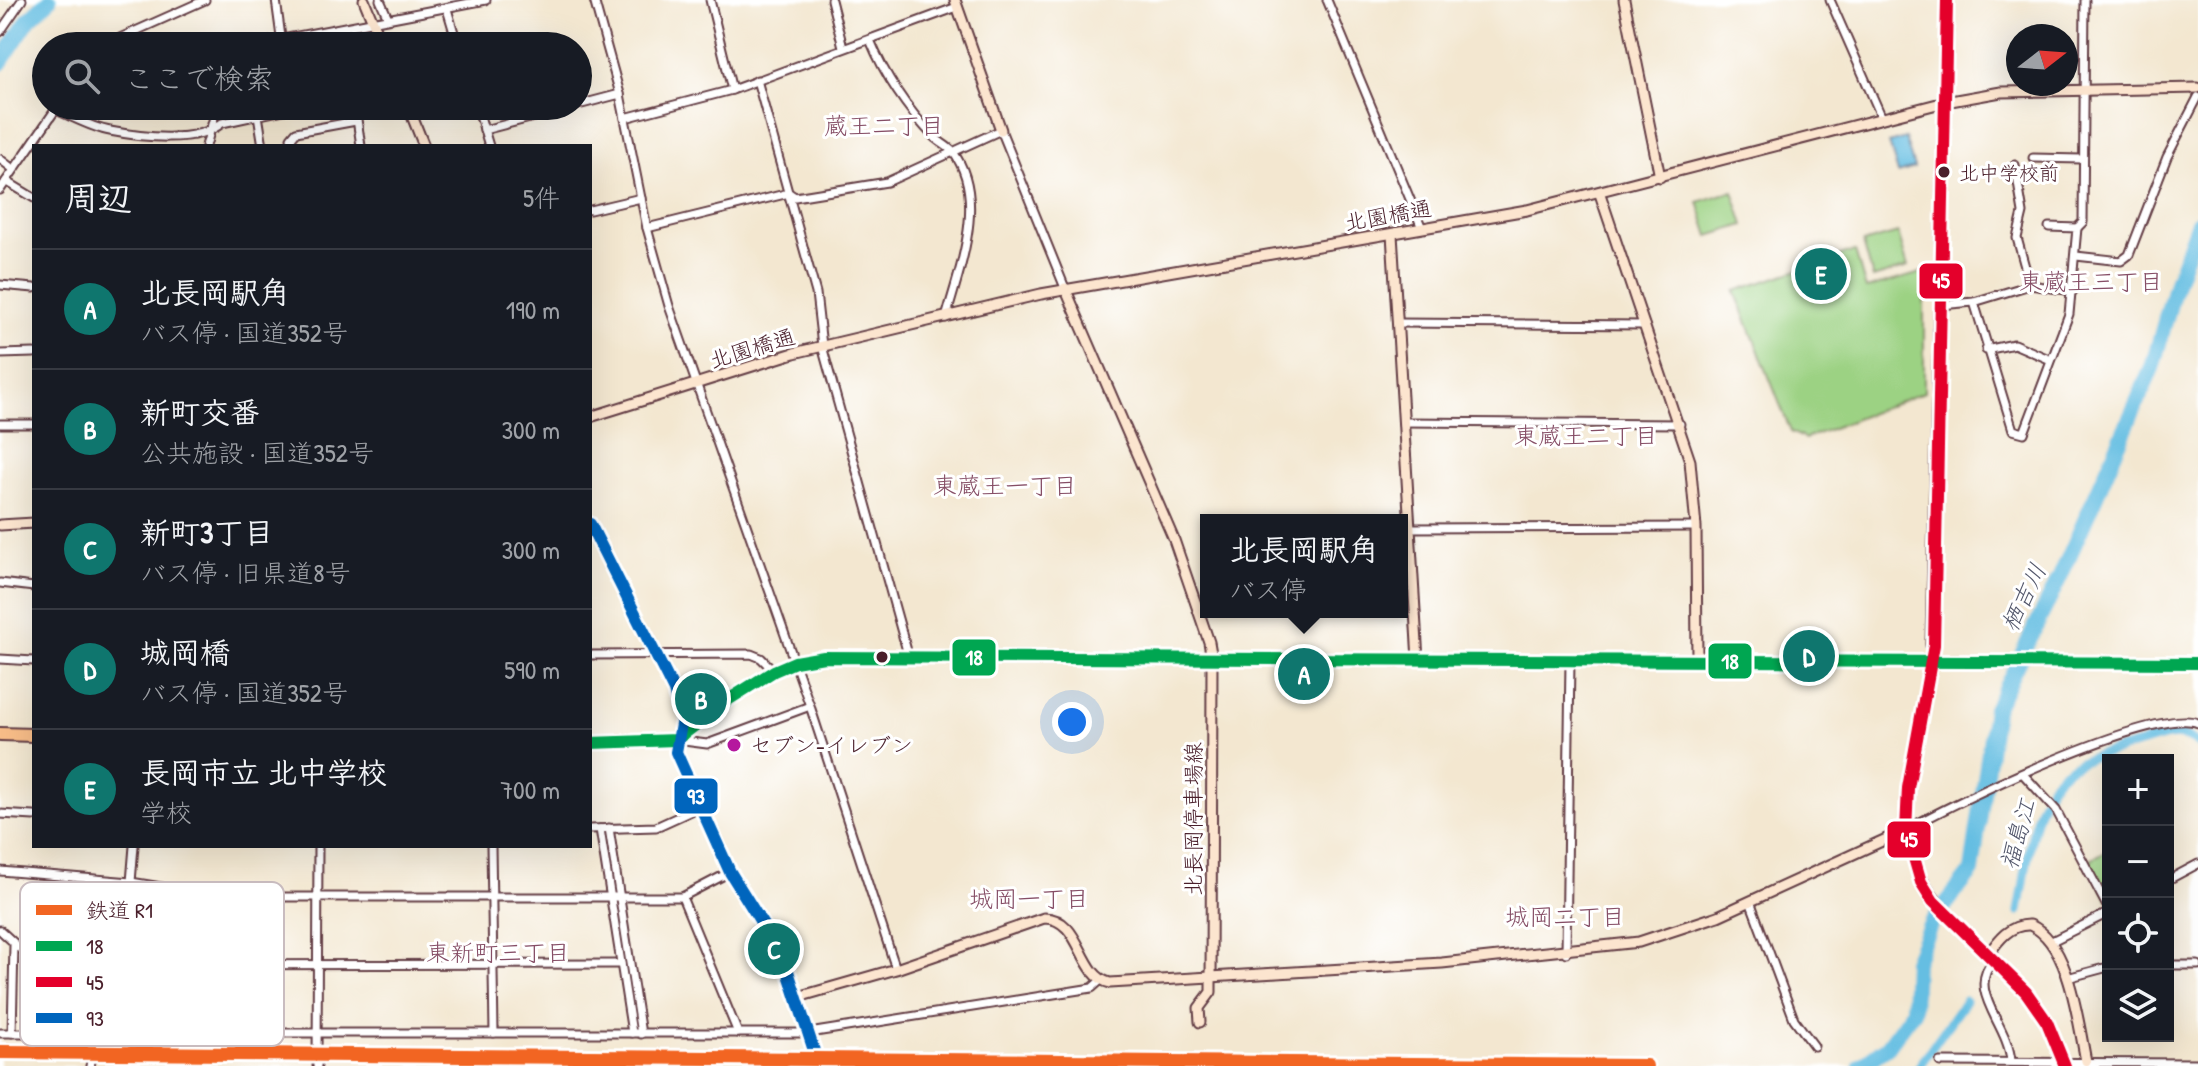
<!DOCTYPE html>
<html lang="ja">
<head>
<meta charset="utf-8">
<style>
	:root { --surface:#171b24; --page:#242831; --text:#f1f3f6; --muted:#9ea1a6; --line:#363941; --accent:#0f766e }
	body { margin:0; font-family:"Patrick Hand","Klee One",sans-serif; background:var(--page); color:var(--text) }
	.controls { position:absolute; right:24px; bottom:24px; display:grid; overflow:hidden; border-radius:0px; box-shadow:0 8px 32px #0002 }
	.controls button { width:72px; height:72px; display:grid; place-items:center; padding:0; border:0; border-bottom:2px solid var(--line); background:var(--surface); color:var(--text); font:40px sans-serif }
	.compass { position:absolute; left:2006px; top:24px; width:72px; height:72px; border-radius:50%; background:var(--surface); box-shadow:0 8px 32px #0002; rotate:73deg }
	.you { position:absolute; left:1072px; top:722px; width:28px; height:28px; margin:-20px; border:6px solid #fff; border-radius:50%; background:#1a73e8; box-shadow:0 0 0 12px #1a73e833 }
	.badge { display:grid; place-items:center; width:52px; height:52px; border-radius:50%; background:var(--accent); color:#fff; font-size:26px; font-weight:700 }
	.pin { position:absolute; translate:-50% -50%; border:4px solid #fff; box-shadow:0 2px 8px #0006 }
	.popup { position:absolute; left:1200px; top:514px; width:208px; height:104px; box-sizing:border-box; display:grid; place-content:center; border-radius:0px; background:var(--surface); filter:drop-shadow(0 2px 6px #0005); font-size:26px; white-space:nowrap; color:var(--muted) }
	.popup b { font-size:30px; color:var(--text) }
	.popup::after { content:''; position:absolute; left:50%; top:100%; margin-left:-16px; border:16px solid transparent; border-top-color:var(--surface) }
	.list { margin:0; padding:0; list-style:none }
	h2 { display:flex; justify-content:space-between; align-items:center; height:104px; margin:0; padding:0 32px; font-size:34px }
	h2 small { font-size:26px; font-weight:400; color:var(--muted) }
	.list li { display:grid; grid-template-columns:52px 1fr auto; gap:24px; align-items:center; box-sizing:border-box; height:120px; padding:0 32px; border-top:2px solid var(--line) }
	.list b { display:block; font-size:30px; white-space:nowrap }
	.list p { margin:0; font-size:26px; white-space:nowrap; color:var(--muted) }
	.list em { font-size:26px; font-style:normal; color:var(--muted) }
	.icon { flex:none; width:44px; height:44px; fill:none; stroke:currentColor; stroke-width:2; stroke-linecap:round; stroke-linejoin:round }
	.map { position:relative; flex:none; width:2198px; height:1066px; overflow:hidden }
	.search { position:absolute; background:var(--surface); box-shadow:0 8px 32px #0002; left:32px; top:32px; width:560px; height:88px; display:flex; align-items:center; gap:20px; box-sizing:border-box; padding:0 28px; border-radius:44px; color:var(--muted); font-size:30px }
	.panel { position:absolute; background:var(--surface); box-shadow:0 8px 32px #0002; left:32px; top:144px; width:560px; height:704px; border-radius:0px }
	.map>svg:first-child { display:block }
</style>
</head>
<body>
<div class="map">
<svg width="2198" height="1066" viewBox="0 0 2198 1066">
	<rect width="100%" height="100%" fill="#fff"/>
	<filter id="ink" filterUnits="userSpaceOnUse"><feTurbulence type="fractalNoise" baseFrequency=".0125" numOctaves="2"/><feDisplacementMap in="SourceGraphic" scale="16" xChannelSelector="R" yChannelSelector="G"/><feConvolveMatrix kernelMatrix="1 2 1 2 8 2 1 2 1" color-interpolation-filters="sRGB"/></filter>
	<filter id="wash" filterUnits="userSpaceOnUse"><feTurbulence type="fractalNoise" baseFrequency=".006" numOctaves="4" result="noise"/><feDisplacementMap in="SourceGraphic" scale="32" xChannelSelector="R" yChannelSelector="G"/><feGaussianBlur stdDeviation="1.8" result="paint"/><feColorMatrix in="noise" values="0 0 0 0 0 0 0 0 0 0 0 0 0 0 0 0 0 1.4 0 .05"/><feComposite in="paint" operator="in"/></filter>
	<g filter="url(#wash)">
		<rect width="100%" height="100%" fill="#f3e7d0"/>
		<g fill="#9cd283" stroke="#737857" stroke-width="2">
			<polygon points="1733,191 1744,225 1709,236 1698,202"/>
			<polygon points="1898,233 1908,267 1873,278 1863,243"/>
			<polygon points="1855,251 1866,289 1924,272 1924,392 1805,439 1791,432 1735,291"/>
			<polygon points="2108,850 2108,900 2087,861"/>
			<polygon points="134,911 230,920 227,961 124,959"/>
		</g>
		<polygon fill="#65bee2" stroke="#586e86" stroke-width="2" points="1905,138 1914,168 1898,173 1889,143"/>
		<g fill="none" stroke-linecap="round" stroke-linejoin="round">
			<g stroke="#65bee2" stroke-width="9">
				<path d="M 2019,911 C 2028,869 2030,791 2069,768 C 2090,755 2116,751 2140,744 C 2159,738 2181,728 2198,744"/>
				<polyline points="1919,1066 1965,1001"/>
			</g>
			<g stroke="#65bee2" stroke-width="16">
				<polyline points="0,63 29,19 49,0"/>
				<polyline points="1861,1066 1888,1046 1913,1011 1915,961 1931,923 1972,871 1995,709 2060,577 2152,368 2177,279 2198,222"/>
			</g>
		</g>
	</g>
	<g filter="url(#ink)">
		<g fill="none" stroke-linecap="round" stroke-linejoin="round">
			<defs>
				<g id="street">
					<polyline points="276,0 281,37"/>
					<polyline points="380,0 388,18"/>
					<polyline points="594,0 620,94 647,228 669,306 810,706 896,969"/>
					<polyline points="710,0 732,90"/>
					<polyline points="831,0 843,47"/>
					<polyline points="1327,0 1422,228"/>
					<polyline points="1830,0 1882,118"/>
					<polyline points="447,9 458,46"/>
					<polyline points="0,32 22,0"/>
					<path d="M 870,40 C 885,76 907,109 934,137 C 939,142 948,146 953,152 C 988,198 959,270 946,318"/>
					<polyline points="102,46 205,0"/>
					<polyline points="245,46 486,0"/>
					<polyline points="757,80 816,293 822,346 909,658"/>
					<polyline points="578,105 620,94"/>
					<polyline points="355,106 361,146"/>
					<polyline points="477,106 489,146"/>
					<path d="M 56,110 C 73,117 92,128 110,131 C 141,137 197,144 222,123 L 302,106"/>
					<polyline points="258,115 263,146"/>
					<polyline points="625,118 732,90 957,7"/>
					<polyline points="484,130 576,106"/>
					<polyline points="206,146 217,106"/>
					<polyline points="293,146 291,138 296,132 356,121"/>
					<polyline points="2033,158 2082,159"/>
					<polyline points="0,159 13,169"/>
					<polyline points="2015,165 2023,213 2017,238 2030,285"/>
					<polyline points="6,181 34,198"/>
					<polyline points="0,190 58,106"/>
					<polyline points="590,210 641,198"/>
					<polyline points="647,228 789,193 795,197 887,182 1001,130 1065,288"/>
					<polyline points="2077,228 2083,222 2085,0"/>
					<polyline points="2076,256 2121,261 2129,255 2167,157 2198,97"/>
					<polyline points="0,285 34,288"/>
					<polyline points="1974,302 2013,430 2024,433 2069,314 2077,228 2049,227"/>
					<polyline points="1940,305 1974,302 2030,285 2073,291"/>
					<polyline points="1398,323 1645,325"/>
					<polyline points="1986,350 2014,344 2051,360"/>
					<polyline points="0,354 34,353"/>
					<polyline points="1404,422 1680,424"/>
					<polyline points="0,424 34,424"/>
					<polyline points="1409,528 1696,527"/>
					<polyline points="0,583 34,587"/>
					<polyline points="590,655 751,654 761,658 774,671"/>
					<polyline points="0,659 34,661"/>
					<polyline points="810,706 707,744 676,740 675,746 730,872 784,959 819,1066"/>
					<polyline points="2023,774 2056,810 2108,908"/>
					<polyline points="0,814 34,816"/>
					<polyline points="609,828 641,1034"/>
					<polyline points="590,829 656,827 700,807"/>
					<polyline points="600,829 632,1033"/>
					<path d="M 1906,830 C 1950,804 2157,705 2198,723"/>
					<polyline points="491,846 494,1033"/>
					<polyline points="0,871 131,882 221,897 682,897 730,872"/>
					<polyline points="2168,880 2198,864"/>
					<polyline points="682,897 738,1033"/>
					<polyline points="1750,901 1794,1019 1814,1046"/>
					<polyline points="0,930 38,965 621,964"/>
					<polyline points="2050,942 2108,913"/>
					<polyline points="1566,953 1570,661"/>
					<path d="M 1994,960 C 1965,991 2008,1023 2011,1061"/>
					<polyline points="2168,965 2198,965"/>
					<polyline points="2067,978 2108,967"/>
					<polyline points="0,1033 809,1033 1092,988 1101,980"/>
					<polyline points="12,1033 14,945"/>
					<polyline points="1940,1062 2198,1063"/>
					<polyline points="90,1066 131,882 134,846"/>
					<polyline points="317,1066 318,846"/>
				</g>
				<g id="secondary">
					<polyline points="364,0 383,46"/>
					<polyline points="955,0 1001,130"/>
					<polyline points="1624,0 1660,177"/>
					<polyline points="408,106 424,146"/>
					<polyline points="1600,194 1690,461 1696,527 1697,660"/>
					<polyline points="1392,234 1418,660"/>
					<polyline points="1065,288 1174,540 1209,642 1212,659 1211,992 1199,1008 1200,1022"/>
					<polyline points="590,417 794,353 1041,294 1527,210 1945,102 2001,92 2198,88"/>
					<polyline points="590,524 674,691 682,719 677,737"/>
					<polyline points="0,525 34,523"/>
					<polyline points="1932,662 2198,663"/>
					<path d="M 1988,955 C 1998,940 2010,924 2030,925 C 2070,942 2078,1023 2086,1061"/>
					<path d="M 798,997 L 896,969 L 1044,918 C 1082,918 1078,975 1110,983 L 1442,963 L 1639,942 L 1718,916 L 1906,830"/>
				</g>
				<path id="primary" d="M 1932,662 C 1925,714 1905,766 1906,818 C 1907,903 1979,936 2027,993 C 2041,1011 2051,1030 2060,1051"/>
				<g id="highway">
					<polyline points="0,734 34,735"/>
					<polyline points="590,743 676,740 728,700 774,671 795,662 824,657 1932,662 1947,0"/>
				</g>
			</defs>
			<use href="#street" stroke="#633d44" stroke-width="11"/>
			<use href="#secondary" stroke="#633d44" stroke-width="13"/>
			<use href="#primary" stroke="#633d44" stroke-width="14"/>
			<use href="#highway" stroke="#633d44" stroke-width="16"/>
			<use href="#street" stroke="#fff" stroke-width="7"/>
			<use href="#secondary" stroke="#fce5cf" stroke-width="9"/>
			<use href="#primary" stroke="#f8bd88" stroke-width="10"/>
			<use href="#highway" stroke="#f8bd88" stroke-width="12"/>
			<defs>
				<polyline id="primary-bridge" points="2060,1051 2065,1066"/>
			</defs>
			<use href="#primary-bridge" stroke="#633d44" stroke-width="14" stroke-linecap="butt"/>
			<use href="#primary-bridge" stroke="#f8bd88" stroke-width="10"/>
			<defs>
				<polyline id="bus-1" points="590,743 676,740 728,700 774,671 795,662 824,657 2198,663"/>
				<polyline id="bus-2" points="1947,0 1934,645 1908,788 1906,830 1921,882 1933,901 2026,992 2047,1022 2065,1066"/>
				<polyline id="bus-3" points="590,524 674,691 682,719 676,752 730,872 784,959 819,1066"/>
			</defs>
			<use href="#bus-1" stroke="#fff" stroke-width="18"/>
			<use href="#bus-2" stroke="#fff" stroke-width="18"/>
			<use href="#bus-3" stroke="#fff" stroke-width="18"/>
			<use href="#bus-1" stroke="#00a651" stroke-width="12"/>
			<use href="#bus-2" stroke="#e4002b" stroke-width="12"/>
			<use href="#bus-3" stroke="#0065bd" stroke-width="12"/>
			<defs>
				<polyline id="rail-1" points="0,1052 1646,1066"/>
			</defs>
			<use href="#rail-1" stroke="#fff" stroke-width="20"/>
			<use href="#rail-1" stroke="#f26522" stroke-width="14"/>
		</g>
	</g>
	<g fill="#4a1f2b" stroke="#fff" stroke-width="3">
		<circle cx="1944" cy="172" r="7"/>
		<circle cx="882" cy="657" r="7"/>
	</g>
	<circle fill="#b5179e" stroke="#fff" stroke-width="3" cx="734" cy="745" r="8"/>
	<g text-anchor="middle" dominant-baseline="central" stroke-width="6" stroke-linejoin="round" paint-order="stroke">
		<g font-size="20" fill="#4a1f2b" stroke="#fff" text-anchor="start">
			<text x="1959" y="172">北中学校前</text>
		</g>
		<g font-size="22" fill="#4a1f2b" stroke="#fff">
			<text transform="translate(1388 215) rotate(-10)">北園橋通</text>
			<text transform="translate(752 348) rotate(-17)">北園橋通</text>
			<text transform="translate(1193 819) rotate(-90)">北長岡停車場線</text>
		</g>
		<g font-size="22" fill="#4a1f2b" stroke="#fff" text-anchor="start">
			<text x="750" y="745">セブン-イレブン</text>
		</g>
		<g font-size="24" fill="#864e66" stroke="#fff">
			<text x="884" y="125">蔵王二丁目</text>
			<text x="2091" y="281">東蔵王三丁目</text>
			<text x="1586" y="435">東蔵王二丁目</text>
			<text x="1005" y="485">東蔵王一丁目</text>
			<text x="1029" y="898">城岡一丁目</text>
			<text x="1565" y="916">城岡二丁目</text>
			<text x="498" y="952">東新町三丁目</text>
		</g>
		<g font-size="24" font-style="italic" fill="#53576b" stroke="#fff">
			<text transform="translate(2023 597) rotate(-64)">栖吉川</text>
			<text transform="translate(2017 834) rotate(-74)">福島江</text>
		</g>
	</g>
	<rect x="20" y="882" width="264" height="164" rx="12" fill="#fff" stroke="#c9bcbf" stroke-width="2"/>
	<rect x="36" y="905" width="36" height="10" fill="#f26522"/>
	<rect x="36" y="941" width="36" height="10" fill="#00a651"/>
	<rect x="36" y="977" width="36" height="10" fill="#e4002b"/>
	<rect x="36" y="1013" width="36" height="10" fill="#0065bd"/>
	<g font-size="22" fill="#4a1f2b">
		<text x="86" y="918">鉄道 R1</text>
		<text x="86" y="954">18</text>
		<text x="86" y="990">45</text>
		<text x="86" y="1026">93</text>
	</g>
	<g stroke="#fff" stroke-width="3">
		<rect x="1918" y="262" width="46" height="38" rx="8" fill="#e4002b"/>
		<rect x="951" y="638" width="46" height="39" rx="8" fill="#00a651"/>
		<rect x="1707" y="642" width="46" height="38" rx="8" fill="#00a651"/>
		<rect x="673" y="777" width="46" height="38" rx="8" fill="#0065bd"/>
		<rect x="1886" y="820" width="46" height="39" rx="8" fill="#e4002b"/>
	</g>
	<g font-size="22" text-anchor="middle" font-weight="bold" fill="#fff">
		<text x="1941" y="288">45</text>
		<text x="974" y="665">18</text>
		<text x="1730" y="669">18</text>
		<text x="696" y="804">93</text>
		<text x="1909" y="847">45</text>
	</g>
</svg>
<div class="controls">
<button>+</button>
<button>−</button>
<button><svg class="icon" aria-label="locate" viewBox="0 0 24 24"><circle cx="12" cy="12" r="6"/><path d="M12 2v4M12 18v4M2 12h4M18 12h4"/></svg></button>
<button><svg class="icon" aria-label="layers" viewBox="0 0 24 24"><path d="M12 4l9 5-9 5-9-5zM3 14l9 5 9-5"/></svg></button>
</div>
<svg class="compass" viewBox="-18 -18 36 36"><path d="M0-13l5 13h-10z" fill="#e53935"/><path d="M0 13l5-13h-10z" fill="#9ea1a6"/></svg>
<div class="you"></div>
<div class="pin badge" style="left:1304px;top:674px">A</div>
<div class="popup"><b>北長岡駅角</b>バス停</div>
<div class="pin badge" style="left:701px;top:699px">B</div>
<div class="pin badge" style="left:774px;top:949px">C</div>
<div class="pin badge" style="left:1809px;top:656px">D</div>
<div class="pin badge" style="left:1821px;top:274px">E</div>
<div class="search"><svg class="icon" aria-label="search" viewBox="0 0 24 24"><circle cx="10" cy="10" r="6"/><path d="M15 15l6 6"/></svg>ここで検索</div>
<section class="panel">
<h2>周辺<small>5件</small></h2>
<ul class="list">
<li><span class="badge">A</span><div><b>北長岡駅角</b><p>バス停 · 国道352号</p></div><em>190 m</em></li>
<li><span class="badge">B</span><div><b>新町交番</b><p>公共施設 · 国道352号</p></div><em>300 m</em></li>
<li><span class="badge">C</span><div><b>新町3丁目</b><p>バス停 · 旧県道8号</p></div><em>300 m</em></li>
<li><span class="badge">D</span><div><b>城岡橋</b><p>バス停 · 国道352号</p></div><em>590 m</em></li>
<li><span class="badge">E</span><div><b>長岡市立 北中学校</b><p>学校</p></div><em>700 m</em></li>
</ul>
</section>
</div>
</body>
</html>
